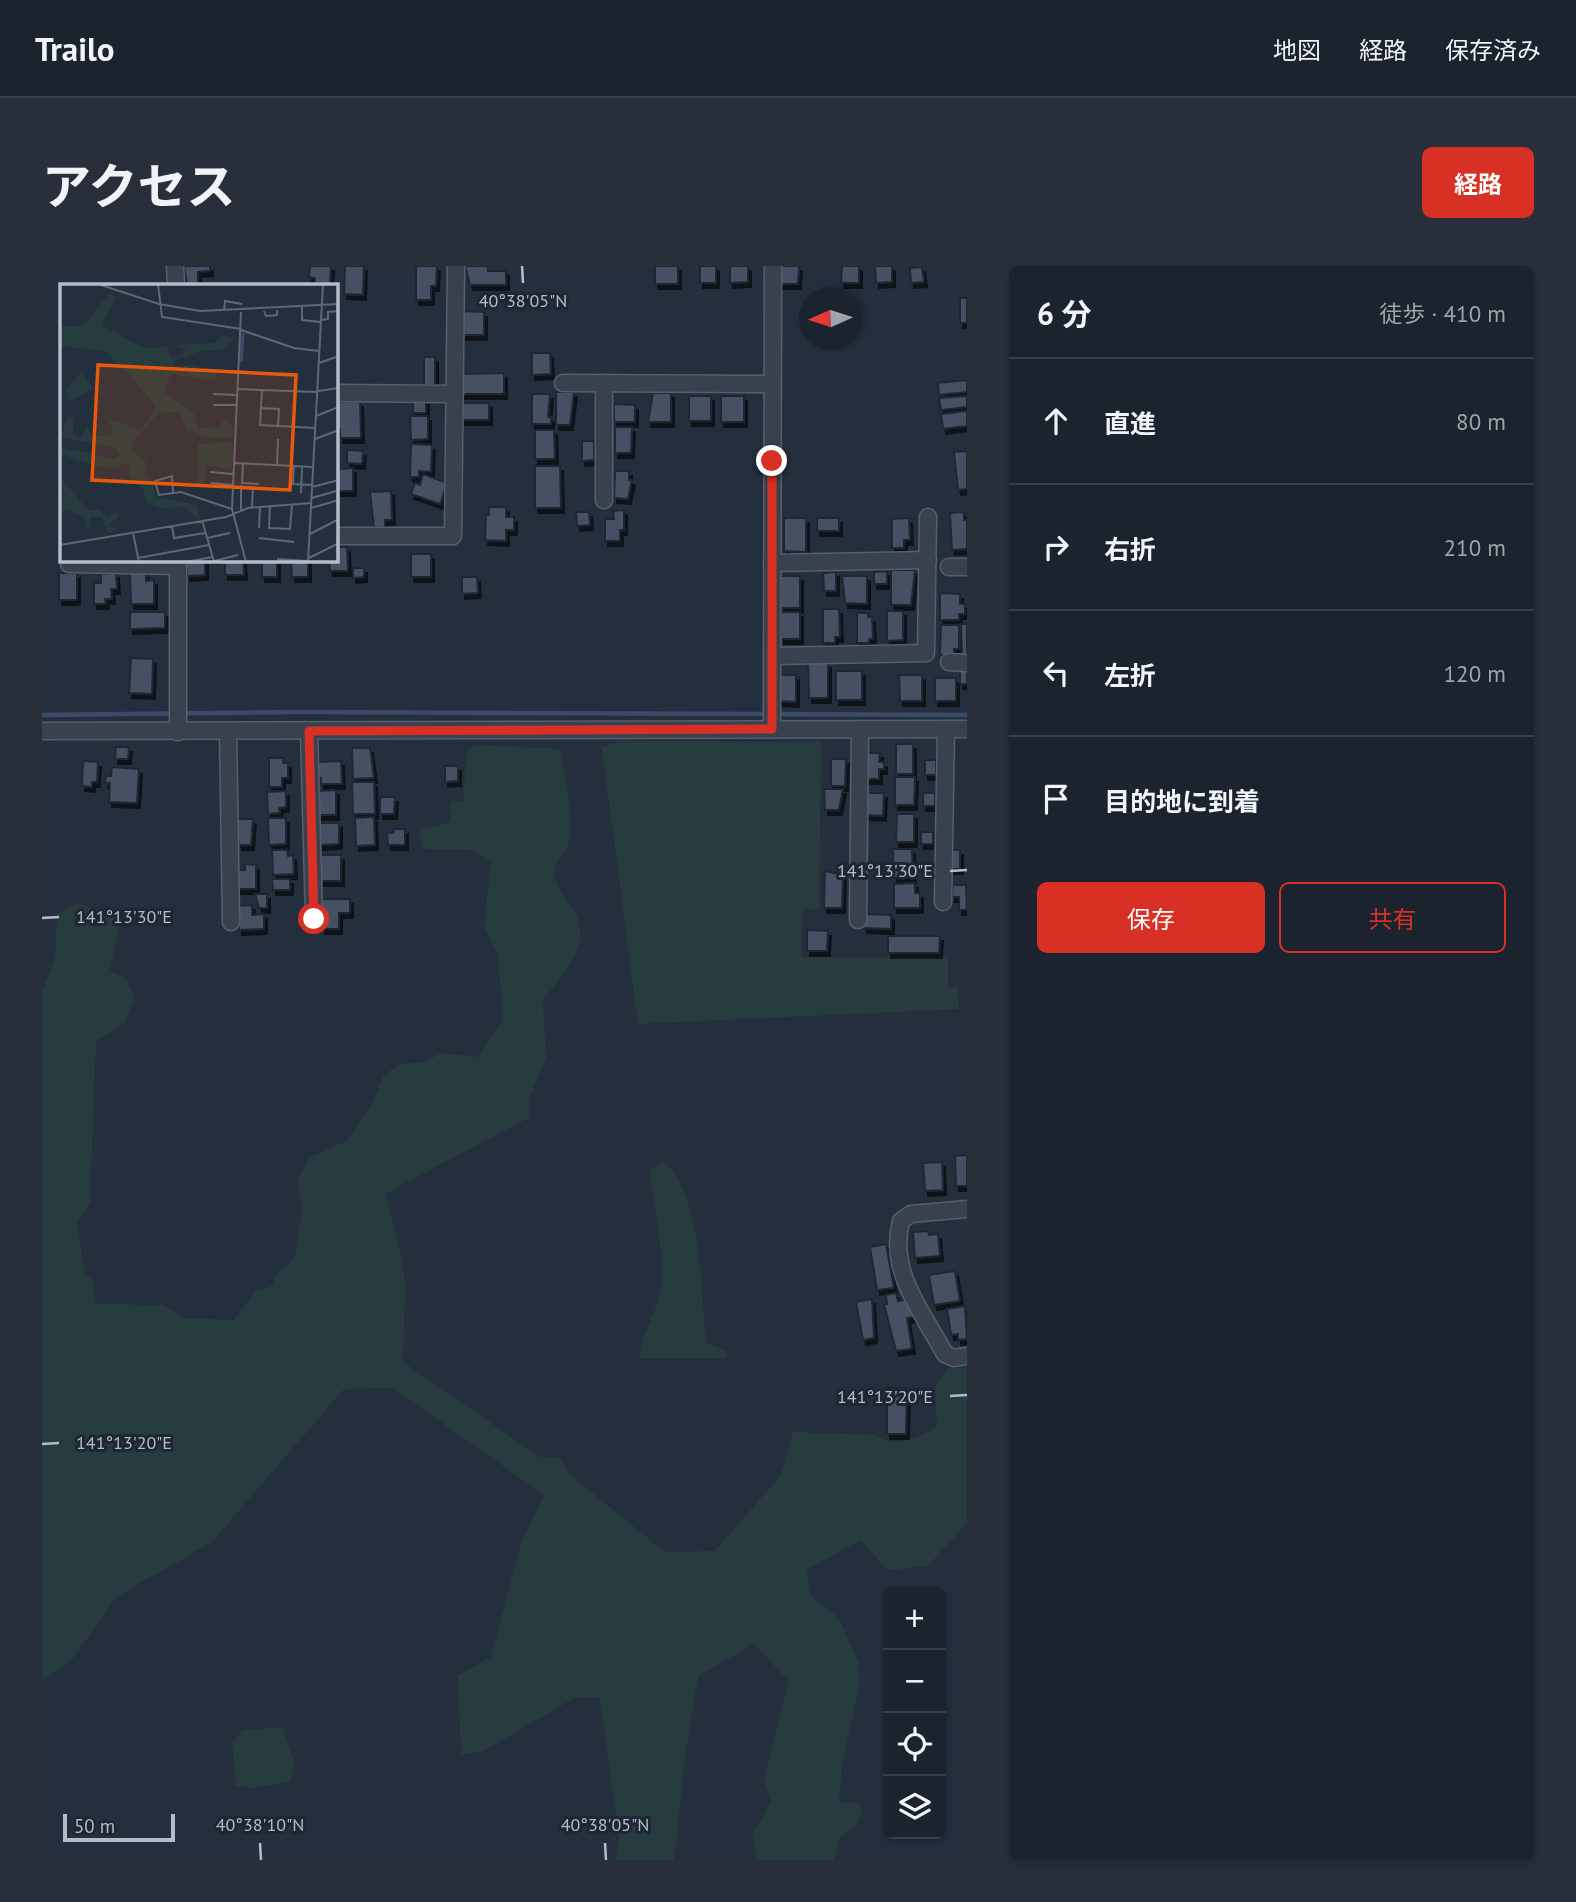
<!DOCTYPE html>
<html lang="ja">
<head>
<meta charset="utf-8">
<style>
	:root { --surface:#1b232e; --page:#282f3a; --text:#f1f3f6; --muted:#a0a4aa; --line:#39404a; --accent:#d93025 }
	body { margin:0; font-family:"PT Sans","Noto Sans JP",sans-serif; background:var(--page); color:var(--text) }
	.controls { position:absolute; right:21px; bottom:21px; display:grid; overflow:hidden; border-radius:10px; box-shadow:0 4px 10px #0003 }
	.controls button { width:63px; height:63px; display:grid; place-items:center; padding:0; border:0; border-bottom:2px solid var(--line); background:var(--surface); color:var(--text); font:35px sans-serif }
	.compass { position:absolute; left:757px; top:21px; width:63px; height:63px; border-radius:50%; background:var(--surface); box-shadow:0 4px 10px #0003; rotate:267deg }
	.scale { position:absolute; left:21px; bottom:18px; width:112px; box-sizing:border-box; padding-left:7px; border:4px solid #b4bcc9; border-top:0; font-size:19px; line-height:24px; white-space:nowrap; color:#b4bcc9; -webkit-text-stroke:5px #1d2633; paint-order:stroke }
	.stop { position:absolute; width:21px; height:21px; margin:-16px; border:5px solid #d93025; border-radius:50%; background:#fff }
	.stop.end { background:#d93025; border-color:#fff; box-shadow:0 2px 7px #0008 }
	.list { margin:0; padding:0; list-style:none }
	h2 { display:flex; justify-content:space-between; align-items:center; height:91px; margin:0; padding:0 28px; font-size:30px }
	h2 small { font-size:23px; font-weight:400; color:var(--muted) }
	.list li { display:grid; grid-template-columns:46px 1fr auto; gap:21px; align-items:center; box-sizing:border-box; height:126px; padding:0 28px; border-top:2px solid var(--line) }
	.list b { display:block; font-size:26px; white-space:nowrap }
	.list em { font-size:23px; font-style:normal; color:var(--muted) }
	.actions { display:flex; gap:14px; padding:21px 28px }
	.actions a { flex:1; padding:16px 0; border:2px solid var(--accent); border-radius:10px; text-align:center; font-size:24px; color:var(--accent) }
	.actions .main { background:var(--accent); color:#fff }
	.icon { flex:none; width:38px; height:38px; fill:none; stroke:currentColor; stroke-width:2; stroke-linecap:round; stroke-linejoin:round }
	.map { position:relative; flex:none; width:925px; height:1594px; overflow:hidden; border-radius:10px }
	header { display:flex; align-items:center; gap:42px; box-sizing:border-box; height:98px; padding:0 35px; background:var(--surface); border-bottom:2px solid var(--line) }
	header strong { font-size:33px }
	nav { display:flex; gap:38px; margin-inline-start:auto; font-size:24px }
	.intro { display:flex; align-items:center; justify-content:space-between; box-sizing:border-box; height:168px; padding:0 42px }
	h1 { margin:0; font-size:49px }
	.button { padding:18px 32px; border-radius:10px; background:var(--accent); color:#fff; font-size:24px; font-weight:700 }
	main { display:flex; gap:42px; padding:0 42px }
	aside { flex:1; background:var(--surface); border-radius:10px; box-shadow:0 4px 10px #0003 }
	.map>svg:first-child { display:block }
</style>
</head>
<body>
<header>
<strong>Trailo</strong>
<nav><a>地図</a><a>経路</a><a>保存済み</a></nav>
</header>
<div class="intro"><h1>アクセス</h1><a class="button">経路</a></div>
<main>
<div class="map">
<svg width="925" height="1594" viewBox="0 0 925 1594">
	<defs>
		<filter id="shadow"><feDropShadow dx="3" dy="5" stdDeviation="0" flood-color="#0009"/></filter>
	</defs>
	<rect width="100%" height="100%" fill="#242f3e"/>
	<g fill="#263c3f">
		<polygon points="577,475 779,476 777,643 761,643 759,691 906,691 906,721 916,722 917,743 596,758 560,482"/>
		<path d="M 433,479 L 519,483 C 521,506 531,549 528,570 C 527,585 512,592 513,609 C 515,625 525,634 533,647 C 551,679 519,711 501,734 L 504,793 L 486,835 L 488,851 L 343,928 L 360,992 L 363,1021 L 361,1096 L 498,1191 L 517,1191 L 527,1208 L 623,1286 L 673,1285 L 739,1209 L 751,1166 L 834,1169 C 855,1182 876,1173 895,1160 L 893,1122 L 906,1103 L 925,1101 L 925,1257 L 886,1300 L 846,1304 L 818,1274 L 765,1304 L 768,1329 L 797,1352 L 816,1395 L 818,1416 L 800,1499 L 797,1537 L 817,1537 L 820,1545 L 815,1558 L 797,1573 L 792,1594 L 715,1594 L 711,1568 L 729,1535 L 722,1514 L 747,1415 L 712,1378 L 656,1410 L 644,1484 L 632,1594 L 574,1594 L 577,1570 L 558,1432 L 534,1431 L 440,1486 L 419,1488 L 416,1409 L 449,1391 L 479,1277 L 502,1229 L 351,1122 L 302,1123 L 170,1276 L 74,1331 L 29,1395 L 0,1415 L 0,726 L 13,692 L 15,648 L 35,637 L 79,651 L 68,704 L 84,713 L 92,731 L 83,757 L 54,775 L 48,937 L 35,957 L 43,1009 L 50,1013 L 54,1038 L 121,1039 L 142,1052 L 192,1054 L 213,1025 L 230,1020 L 235,1006 L 248,999 L 254,986 L 260,943 L 256,911 L 269,891 L 305,875 L 326,845 L 342,809 L 358,798 L 383,796 L 399,787 L 436,791 L 461,754 L 456,690 L 442,659 L 449,596 L 431,584 L 379,583 L 378,564 L 409,556 L 409,535 L 421,535 L 425,487 Z"/>
		<path d="M 621,896 C 660,923 659,1032 664,1077 L 685,1085 L 685,1092 L 597,1092 C 600,1064 619,1042 620,1014 C 621,978 611,940 608,904 Z"/>
		<polygon points="241,1461 252,1495 249,1516 211,1522 194,1520 190,1477 201,1464"/>
	</g>
	<g fill="none" stroke-linecap="round" stroke-linejoin="round">
		<polyline stroke="#394c67" stroke-width="4.5" points="0,449 260,446 925,449"/>
	</g>
	<g fill="#455162" stroke="#1f2835" stroke-width="2" filter="url(#shadow)">
		<polygon points="142,0 168,0 168,5 156,6 156,19 145,19"/>
		<polygon points="268,0 289,0 288,18 273,17 273,12 267,11"/>
		<polygon points="303,0 322,0 321,29 302,28"/>
		<polygon points="374,0 395,0 394,20 389,20 389,34 374,34"/>
		<polygon points="423,0 446,0 446,5 464,5 464,19 428,19"/>
		<rect x="613" y="0" width="23" height="18"/>
		<rect x="658" y="0" width="16" height="17"/>
		<polygon points="688,0 706,0 706,16 688,17"/>
		<polygon points="738,0 757,0 756,18 738,18"/>
		<polygon points="800,0 817,0 817,17 799,17"/>
		<polygon points="833,0 850,0 850,16 834,17"/>
		<polygon points="880,1 882,16 869,17 868,2"/>
		<rect x="918" y="32" width="7" height="25"/>
		<polygon points="421,45 442,46 442,69 421,69"/>
		<polygon points="490,87 508,87 509,108 490,109"/>
		<rect x="382" y="91" width="11" height="28"/>
		<polygon points="462,107 462,128 419,128 419,108"/>
		<polygon points="925,114 925,126 897,129 896,117"/>
		<polygon points="514,126 532,126 528,159 514,159"/>
		<polygon points="611,127 629,127 629,156 606,156"/>
		<polygon points="490,128 508,128 506,151 509,151 509,158 490,158"/>
		<rect x="647" y="130" width="22" height="25"/>
		<rect x="679" y="130" width="23" height="26"/>
		<polygon points="925,130 925,141 899,144 897,132"/>
		<rect x="371" y="134" width="13" height="13"/>
		<polygon points="294,136 318,136 319,172 298,172 298,163 294,163"/>
		<rect x="420" y="137" width="27" height="17"/>
		<polygon points="572,138 593,139 593,156 572,156"/>
		<polygon points="925,145 925,160 901,163 899,148"/>
		<polygon points="368,150 386,150 386,173 369,174"/>
		<polygon points="573,161 590,161 589,187 573,187"/>
		<polygon points="493,164 512,164 513,193 493,193"/>
		<polygon points="540,175 552,175 552,194 540,195"/>
		<polygon points="369,178 390,179 389,206 377,205 377,211 368,211"/>
		<polygon points="305,184 321,185 320,198 305,197"/>
		<polygon points="925,185 925,223 916,224 912,186"/>
		<polygon points="493,200 518,200 519,242 493,242"/>
		<polygon points="311,202 311,225 294,225 294,203"/>
		<polygon points="573,205 587,205 587,214 590,214 586,233 572,232"/>
		<polygon points="381,208 405,217 398,238 369,228 373,217 378,219"/>
		<polygon points="349,225 350,254 343,254 343,261 332,262 328,226"/>
		<polygon points="447,241 464,241 464,251 472,251 472,264 464,264 464,275 443,274 444,249 447,249"/>
		<polygon points="582,244 582,264 578,264 578,275 563,275 563,253 572,253 571,245"/>
		<polygon points="534,246 547,246 548,259 535,260"/>
		<polygon points="922,246 922,254 925,254 925,283 910,284 908,247"/>
		<polygon points="742,252 764,252 764,286 742,285"/>
		<rect x="775" y="252" width="22" height="13"/>
		<polygon points="867,252 868,274 862,274 862,282 850,282 850,253"/>
		<polygon points="294,281 305,281 306,305 288,305 287,294 294,294"/>
		<rect x="369" y="288" width="20" height="23"/>
		<polygon points="145,294 163,294 163,309 145,310"/>
		<polygon points="183,294 201,294 202,309 183,309"/>
		<rect x="220" y="294" width="15" height="17"/>
		<polygon points="249,294 266,294 266,311 250,311"/>
		<polygon points="311,302 322,302 322,311 311,312"/>
		<polygon points="849,304 873,304 869,339 849,339"/>
		<polygon points="845,305 845,318 832,318 832,306"/>
		<polygon points="794,306 794,325 782,325 781,307"/>
		<rect x="17" y="307" width="18" height="27"/>
		<polygon points="74,307 75,323 69,323 70,333 63,333 64,338 52,338 52,317 59,317 59,308"/>
		<polygon points="88,307 104,307 104,315 112,314 112,338 89,338"/>
		<rect x="739" y="310" width="19" height="32"/>
		<polygon points="800,310 825,310 825,338 803,337"/>
		<polygon points="420,311 435,311 436,327 420,328"/>
		<polygon points="898,327 918,328 918,338 923,338 923,348 917,348 917,354 898,354"/>
		<polygon points="781,343 797,343 798,371 793,371 793,377 781,377"/>
		<polygon points="845,345 861,345 861,374 845,375"/>
		<polygon points="88,346 123,346 123,362 88,363"/>
		<rect x="739" y="346" width="19" height="27"/>
		<polygon points="815,347 826,347 826,351 830,351 831,373 827,373 827,377 815,377"/>
		<polygon points="919,358 925,358 925,389 920,389"/>
		<polygon points="899,359 917,359 917,383 912,383 912,389 898,389"/>
		<polygon points="89,392 111,393 110,428 87,427"/>
		<polygon points="766,397 786,397 786,432 767,432"/>
		<rect x="918" y="404" width="7" height="14"/>
		<rect x="794" y="405" width="26" height="29"/>
		<polygon points="736,409 754,409 754,436 735,435"/>
		<polygon points="857,409 880,409 880,435 858,435"/>
		<rect x="893" y="412" width="21" height="23"/>
		<rect x="854" y="478" width="17" height="30"/>
		<polygon points="74,481 87,481 86,493 73,493"/>
		<polygon points="310,482 328,482 332,512 311,513"/>
		<polygon points="824,487 838,487 837,496 842,496 842,503 837,503 837,513 824,513"/>
		<polygon points="227,492 241,492 241,497 246,497 246,512 240,512 240,521 227,521"/>
		<polygon points="789,493 804,493 803,520 789,520"/>
		<rect x="883" y="494" width="11" height="15"/>
		<polygon points="41,495 56,496 55,516 50,516 50,521 40,520"/>
		<polygon points="299,495 300,518 279,518 279,512 275,512 275,496"/>
		<polygon points="403,500 416,500 416,515 403,516"/>
		<polygon points="70,501 97,503 95,537 67,536 68,517 63,517 64,510 69,510"/>
		<polygon points="853,511 873,511 872,539 853,539"/>
		<polygon points="310,516 332,516 333,548 311,548"/>
		<polygon points="782,523 801,523 797,544 783,544"/>
		<polygon points="294,524 294,549 277,549 277,525"/>
		<polygon points="244,525 244,541 237,542 238,547 226,548 225,526"/>
		<polygon points="825,527 842,527 841,550 824,549"/>
		<rect x="881" y="527" width="12" height="13"/>
		<polygon points="338,531 353,531 352,548 338,548"/>
		<polygon points="855,548 872,548 872,576 854,576"/>
		<polygon points="332,551 333,579 314,580 313,552"/>
		<polygon points="226,552 244,552 244,578 227,579"/>
		<polygon points="193,553 211,553 209,579 197,579"/>
		<polygon points="277,557 297,557 297,578 278,579"/>
		<polygon points="352,563 363,563 363,579 346,579 345,567 351,567"/>
		<rect x="879" y="566" width="12" height="12"/>
		<polygon points="851,583 870,583 871,612 852,612"/>
		<polygon points="230,584 245,584 246,590 251,589 252,608 231,609"/>
		<rect x="909" y="584" width="9" height="19"/>
		<rect x="279" y="589" width="20" height="26"/>
		<polygon points="203,598 214,599 214,623 196,623 196,604 203,604"/>
		<polygon points="783,605 801,609 800,642 782,642"/>
		<polygon points="230,613 248,613 248,624 231,624"/>
		<polygon points="873,617 873,627 878,627 878,642 852,642 852,618"/>
		<polygon points="911,619 924,619 925,644 917,644 917,631 910,631"/>
		<polygon points="213,628 225,628 225,642 217,642"/>
		<polygon points="280,633 308,633 308,647 297,647 297,663 280,663"/>
		<polygon points="210,639 210,649 222,648 222,663 197,664 196,640"/>
		<polygon points="823,648 849,649 849,663 822,662"/>
		<polygon points="765,664 786,665 785,685 765,685"/>
		<polygon points="846,670 898,670 897,687 846,687"/>
		<polygon points="925,889 925,920 914,920 913,890"/>
		<polygon points="900,896 901,924 883,925 881,897"/>
		<polygon points="886,965 887,969 896,968 898,990 873,992 871,966"/>
		<polygon points="844,978 852,1022 835,1024 828,981"/>
		<polygon points="913,1005 918,1035 892,1039 887,1009"/>
		<polygon points="854,1027 856,1035 868,1033 871,1051 865,1052 870,1083 854,1085 842,1038 845,1038 844,1029"/>
		<polygon points="830,1033 832,1072 821,1074 814,1036"/>
		<polygon points="923,1040 925,1073 916,1074 916,1068 909,1069 905,1043"/>
		<polygon points="845,1121 865,1122 864,1168 845,1168"/>
	</g>
	<g fill="none" stroke-linecap="round" stroke-linejoin="round">
		<defs>
			<g id="minor">
				<polyline points="133,0 134,19"/>
				<polyline points="521,117 730,118"/>
				<polyline points="294,127 413,128"/>
				<polyline points="562,234 562,117"/>
				<polyline points="294,270 411,270 414,0"/>
				<polyline points="136,294 136,466"/>
				<polyline points="730,297 886,294"/>
				<polyline points="27,298 136,300"/>
				<polyline points="907,301 925,301"/>
				<polyline points="730,390 884,387 886,251"/>
				<polyline points="907,396 925,397"/>
				<polyline points="730,463 731,0"/>
				<polyline points="0,465 925,463"/>
				<polyline points="186,465 189,656"/>
				<polyline points="267,465 272,653"/>
				<polyline points="901,636 904,463"/>
				<polyline points="816,654 818,463"/>
				<path d="M 925,943 L 869,948 L 859,955 C 846,1006 880,1045 903,1088 L 912,1092 L 925,1090"/>
			</g>
		</defs>
		<use href="#minor" stroke="#565f6c" stroke-width="19"/>
		<use href="#minor" stroke="#38414e" stroke-width="16"/>
	</g>
	<g fill="none" stroke-linecap="round" stroke-linejoin="round">
		<polyline stroke="#d93025" stroke-width="9" points="272,653 267,465 730,463 730,195"/>
	</g>
	<path fill="none" stroke="#b4bcc9" stroke-width="2.5" d="M 480,0 L 481,17M 908,605 L 925,604M 0,652 L 17,651M 908,1130 L 925,1129M 0,1178 L 17,1177M 218,1577 L 219,1594M 563,1577 L 564,1594"/>
	<g transform="translate(18 18)">
		<rect width="278" height="278" fill="#242f3e"/>
		<path d="M 49,10 L 57,13 L 42,41 L 84,64 L 108,63 L 110,72 L 118,73 L 127,66 L 114,61 L 155,59 L 162,51 L 174,54 L 162,66 L 144,66 L 115,76 L 114,82 L 134,81 L 156,89 L 155,97 L 111,90 L 104,108 L 133,128 L 139,144 L 159,143 L 164,135 L 174,142 L 173,153 L 146,153 L 127,146 L 119,128 L 98,129 L 72,160 L 72,167 L 86,177 L 85,192 L 93,197 L 96,213 L 136,221 L 140,236 L 122,223 L 98,224 L 86,218 L 83,204 L 69,193 L 69,178 L 57,184 L 39,183 L 0,170 L 0,163 L 55,175 L 60,171 L 56,164 L 0,153 L 8,134 L 13,134 L 13,151 L 21,154 L 27,143 L 33,152 L 54,151 L 48,134 L 80,146 L 94,128 L 95,121 L 70,92 L 44,67 L 0,62 L 0,42 L 23,42 ZM 22,88 L 33,105 L 8,118 L 7,104 ZM 173,158 L 172,185 L 146,181 L 144,199 L 138,200 L 138,160 ZM 0,193 L 28,226 L 39,226 L 48,233 L 56,228 L 58,233 L 49,241 L 57,246 L 49,249 L 42,233 L 30,233 L 31,245 L 26,246 L 24,232 L 5,226 L 0,232 L 4,210 Z" fill="#263c3f"/>
		<path fill="none" stroke="#394c67" stroke-width="3.5" d="M 181,78 L 183,49"/>
		<path fill="none" stroke="#5e6776" stroke-width="2" d="M 38,0 L 99,20 L 140,27 L 279,20M 98,0 L 102,33 L 181,45M 242,23 L 242,36 L 261,38M 164,27 L 165,17 L 182,20M 204,27 L 206,32 L 217,31 L 217,26M 181,28 L 172,225 L 186,278M 262,36 L 268,35 L 268,28 L 279,27M 181,46 L 234,64 L 259,67M 259,79 L 279,72M 177,105 L 257,108M 202,106 L 200,141 L 256,144M 258,107 L 279,104M 153,110 L 177,111M 153,121 L 177,121M 201,124 L 219,125 L 218,142M 256,132 L 276,124M 255,155 L 279,146M 174,179 L 253,183M 183,180 L 182,199 L 199,200M 217,181 L 218,155M 234,182 L 233,200 L 252,201M 150,188 L 173,190M 151,199 L 173,201M 181,201 L 181,227M 252,203 L 279,196M 113,208 L 112,192 L 95,197 L 99,211 L 121,208 L 172,225M 241,209 L 242,183M 252,214 L 276,207M 210,222 L 209,244 L 230,245 L 232,221M 192,224 L 193,202M 251,224 L 279,216M 142,236 L 154,278M 112,242 L 114,254 L 145,249M 199,244 L 200,223M 73,249 L 79,278M 250,250 L 279,235M 147,254 L 170,249M 199,254 L 234,258M 0,261 L 166,233 L 188,224 L 251,219M 78,274 L 149,261M 249,274 L 279,259M 217,275 L 248,277M 154,277 L 178,271M 125,278 L 153,273M 248,278 L 263,0"/>
		<path fill="#e8590c" fill-opacity="0.15" stroke="#e8590c" stroke-width="3.5" d="M 38,81 L 236,91 L 230,206 L 32,196 Z"/>
		<rect width="278" height="278" fill="none" stroke="#b4bcc9" stroke-width="3.5"/>
	</g>
	<g font-size="18" text-anchor="middle" fill="#b4bcc9" stroke="#1d2633" stroke-width="6" stroke-linejoin="round" paint-order="stroke">
		<text x="481" y="41">40°38'05"N</text>
		<text x="843" y="611">141°13'30"E</text>
		<text x="82" y="657">141°13'30"E</text>
		<text x="843" y="1137">141°13'20"E</text>
		<text x="82" y="1183">141°13'20"E</text>
		<text x="218" y="1565">40°38'10"N</text>
		<text x="563" y="1565">40°38'05"N</text>
	</g>
</svg>
<div class="controls">
<button>+</button>
<button>−</button>
<button><svg class="icon" aria-label="locate" viewBox="0 0 24 24"><circle cx="12" cy="12" r="6"/><path d="M12 2v4M12 18v4M2 12h4M18 12h4"/></svg></button>
<button><svg class="icon" aria-label="layers" viewBox="0 0 24 24"><path d="M12 4l9 5-9 5-9-5zM3 14l9 5 9-5"/></svg></button>
</div>
<svg class="compass" viewBox="-18 -18 36 36"><path d="M0-13l5 13h-10z" fill="#e53935"/><path d="M0 13l5-13h-10z" fill="#a0a4aa"/></svg>
<div class="scale">50 m</div>
<div class="stop" style="left:272px;top:653px"></div>
<div class="stop end" style="left:730px;top:195px"></div>
</div>
<aside>
<h2>6 分<small>徒歩 · 410 m</small></h2>
<ul class="list">
<li><svg class="icon" aria-label="ahead" viewBox="0 0 24 24"><path d="M12 20V5M6 11l6-6 6 6"/></svg><div><b>直進</b></div><em>80 m</em></li>
<li><svg class="icon" aria-label="right" viewBox="0 0 24 24"><path d="M7 20v-9h11M14 6l5 5-5 5"/></svg><div><b>右折</b></div><em>210 m</em></li>
<li><svg class="icon" aria-label="left" viewBox="0 0 24 24"><path d="M17 20v-9H6M10 6l-5 5 5 5"/></svg><div><b>左折</b></div><em>120 m</em></li>
<li><svg class="icon" aria-label="arrive" viewBox="0 0 24 24"><path d="M6 21V4h12l-3 4 3 4H6"/></svg><div><b>目的地に到着</b></div></li>
</ul>
<div class="actions"><a class="main">保存</a><a>共有</a></div>
</aside>
</main>
</body>
</html>
